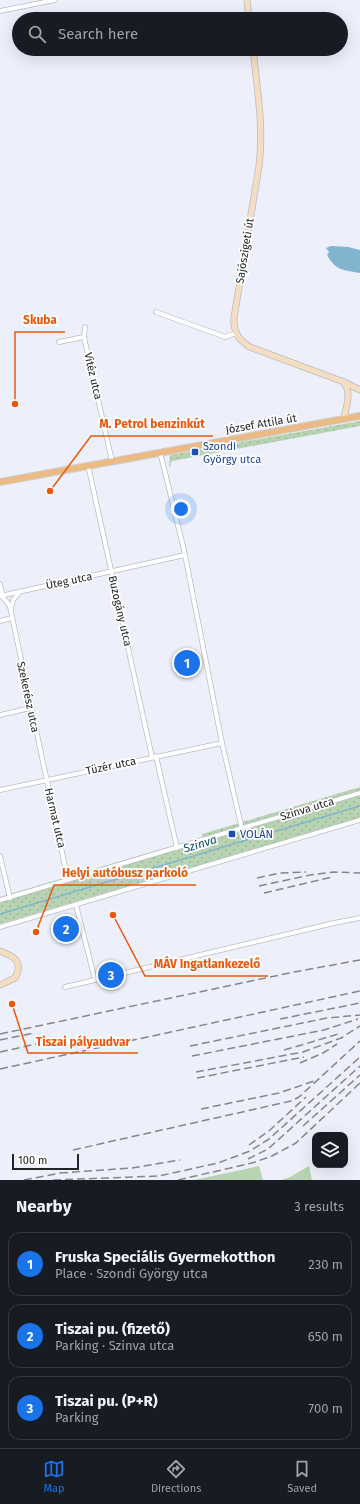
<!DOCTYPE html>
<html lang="en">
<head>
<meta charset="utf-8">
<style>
	:root { --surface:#171b24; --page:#242831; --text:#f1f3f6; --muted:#9ea1a6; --line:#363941; --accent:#1a73e8 }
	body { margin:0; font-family:"Fira Sans",sans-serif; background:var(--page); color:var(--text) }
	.controls { position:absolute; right:12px; bottom:12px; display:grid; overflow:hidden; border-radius:8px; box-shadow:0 4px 16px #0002 }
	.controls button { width:36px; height:36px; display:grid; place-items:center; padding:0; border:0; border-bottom:1px solid var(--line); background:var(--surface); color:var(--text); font:20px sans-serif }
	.scale { position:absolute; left:12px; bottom:10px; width:67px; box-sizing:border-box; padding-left:4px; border:2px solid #232427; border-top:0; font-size:11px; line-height:14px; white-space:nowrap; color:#232427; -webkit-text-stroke:3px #fff; paint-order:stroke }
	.you { position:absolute; left:181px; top:509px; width:14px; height:14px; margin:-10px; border:3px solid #fff; border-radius:50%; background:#1a73e8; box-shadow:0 0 0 6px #1a73e833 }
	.badge { display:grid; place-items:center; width:26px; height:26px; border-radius:50%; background:var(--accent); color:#fff; font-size:13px; font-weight:700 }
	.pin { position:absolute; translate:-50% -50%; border:2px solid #fff; box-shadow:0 1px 4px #0006 }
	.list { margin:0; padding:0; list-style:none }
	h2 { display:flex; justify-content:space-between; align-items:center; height:52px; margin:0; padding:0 16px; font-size:17px }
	h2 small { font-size:13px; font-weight:400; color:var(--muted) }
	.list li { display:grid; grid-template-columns:26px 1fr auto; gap:12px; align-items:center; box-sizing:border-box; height:64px; margin:0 8px 8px; padding:0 8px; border:1px solid var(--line); border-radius:12px }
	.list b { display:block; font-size:15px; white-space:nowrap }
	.list p { margin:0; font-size:13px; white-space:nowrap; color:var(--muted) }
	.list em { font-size:13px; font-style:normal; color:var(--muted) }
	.icon { flex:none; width:22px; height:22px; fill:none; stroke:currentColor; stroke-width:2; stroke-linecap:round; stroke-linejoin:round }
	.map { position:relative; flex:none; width:360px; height:1180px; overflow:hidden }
	.search { position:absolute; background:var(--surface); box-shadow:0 4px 16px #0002; left:12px; right:12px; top:12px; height:44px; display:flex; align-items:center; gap:10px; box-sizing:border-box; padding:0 14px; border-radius:22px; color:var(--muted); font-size:15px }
	.sheet { height:268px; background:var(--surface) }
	nav { display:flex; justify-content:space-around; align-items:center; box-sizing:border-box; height:56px; border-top:1px solid var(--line); background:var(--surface); font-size:11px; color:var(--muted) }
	nav a { display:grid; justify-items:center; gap:2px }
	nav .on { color:var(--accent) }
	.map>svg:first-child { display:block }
</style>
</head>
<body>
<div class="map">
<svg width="360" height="1180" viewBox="0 0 360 1180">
	<defs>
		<pattern id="grass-dots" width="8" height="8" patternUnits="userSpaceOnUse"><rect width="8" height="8" fill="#b8d3b1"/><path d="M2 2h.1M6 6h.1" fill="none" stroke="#9eb598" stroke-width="1.8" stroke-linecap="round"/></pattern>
	</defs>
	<rect width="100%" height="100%" fill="#edf0fb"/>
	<g fill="url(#grass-dots)">
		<polygon points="360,421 360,426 172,461 169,468 170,455"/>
		<polygon points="360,787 360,818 0,924 0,897 165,848 203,838 202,834"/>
	</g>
	<g fill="#b8d3b1">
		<polygon points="259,1166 263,1180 194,1180"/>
		<polygon points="309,1166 312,1180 281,1180 290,1177"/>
	</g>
	<path fill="#82b3cf" d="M 331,246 L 348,247 L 360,250 L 360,273 C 344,270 336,271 327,255 L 329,252 L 326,248 Z"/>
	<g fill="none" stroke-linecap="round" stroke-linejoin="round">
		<polyline stroke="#82b3cf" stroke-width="1.5" points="0,914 360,806"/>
		<defs>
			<g id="street">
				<polyline points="0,11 55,0"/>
				<polyline points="156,312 225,337 236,333"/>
				<polyline points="85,327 84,337 112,461"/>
				<polyline points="59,342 84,337"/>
				<polyline points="160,452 184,550 222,743 242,829"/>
				<polyline points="88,465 152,757"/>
				<polyline points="0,584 3,598 7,602 10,607 68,880"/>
				<polyline points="0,596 185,555"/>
				<polyline points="11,609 13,600 19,593"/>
				<polyline points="0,621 12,618"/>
				<polyline points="0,715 30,708"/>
				<polyline points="156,756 177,848"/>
				<polyline points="0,790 222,743"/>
				<polyline points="0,856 10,898"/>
				<polyline points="0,900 360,793"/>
				<polyline points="76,905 95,980 334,923 360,918"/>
				<polyline points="0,927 360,820"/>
				<polyline points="65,987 95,980"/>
			</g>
			<g id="secondary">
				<polyline points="247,0 249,19"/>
				<path d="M 253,49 C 257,88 264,127 259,166 L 234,318 C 233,332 239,340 250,347 L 344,382 L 360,390"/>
				<path d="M 344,383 C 352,393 346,407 344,418"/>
				<path d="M 0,951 C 14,956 24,962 15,978 L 0,985"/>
			</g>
			<polyline id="primary" points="0,482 360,416"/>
		</defs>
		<use href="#street" stroke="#b9bcc6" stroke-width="5.5"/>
		<use href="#secondary" stroke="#b9bcc6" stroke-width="7"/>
		<use href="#primary" stroke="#cfcfcf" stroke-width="8"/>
		<use href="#street" stroke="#fff" stroke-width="4"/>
		<use href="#secondary" stroke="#f5ddc2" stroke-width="5.5"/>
		<use href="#primary" stroke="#ecbb85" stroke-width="6"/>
		<g stroke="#84868c" stroke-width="1.5" stroke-dasharray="8 4" stroke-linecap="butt">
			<polyline points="257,878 280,873 306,872"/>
			<polyline points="259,886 310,875 334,872 360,873"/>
			<polyline points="264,893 332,877"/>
			<polyline points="280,1019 360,1003"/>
			<polyline points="0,1034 294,972 360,960"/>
			<polyline points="0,1040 34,1033"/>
			<polyline points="190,1046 327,1018 360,1015"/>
			<polyline points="284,1050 305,1044 338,1034"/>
			<polyline points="0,1052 36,1044"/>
			<polyline points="192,1056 324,1030 358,1019"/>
			<polyline points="300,1063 323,1053 337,1044"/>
			<polyline points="0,1069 360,991"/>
			<polyline points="196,1072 303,1052 341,1038 360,1026"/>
			<polyline points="197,1078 304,1057"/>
			<polyline points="201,1109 279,1093 314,1081"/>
			<polyline points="303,1126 360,1075"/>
			<polyline points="249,1145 270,1130 306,1097"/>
			<polyline points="73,1150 291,1101 299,1097 360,1041"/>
			<polyline points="248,1159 268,1149 360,1066"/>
			<polyline points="60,1173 132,1168 180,1160"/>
			<polyline points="24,1180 60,1173"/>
			<polyline points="53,1180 159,1176 218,1163 250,1151 269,1139 360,1057"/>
			<polyline points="178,1180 252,1163 272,1156 296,1143 360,1083"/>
		</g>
	</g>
	<g fill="#1a4fb4" stroke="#fff" stroke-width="1.5">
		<rect x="191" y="448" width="8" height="8" rx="2"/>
		<rect x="228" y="830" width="8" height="8" rx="2"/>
	</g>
	<g text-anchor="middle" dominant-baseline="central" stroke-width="3.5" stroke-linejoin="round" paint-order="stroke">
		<g font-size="11" fill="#232427" stroke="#fff">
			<text transform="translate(245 251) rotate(-81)">Sajószigeti út</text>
			<text transform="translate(93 376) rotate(77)">Vitéz utca</text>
			<text transform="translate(261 424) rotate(-10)">József Attila út</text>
			<text transform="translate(69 581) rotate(-12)">Üteg utca</text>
			<text transform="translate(120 611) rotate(77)">Buzogány utca</text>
			<text transform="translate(28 697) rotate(78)">Szekerész utca</text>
			<text transform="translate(111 766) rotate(-12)">Tüzér utca</text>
			<text transform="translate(307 809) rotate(-17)">Szinva utca</text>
			<text transform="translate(55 818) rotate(77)">Harmat utca</text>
		</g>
		<g font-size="11" fill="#164399" stroke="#fff" text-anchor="start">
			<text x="203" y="446">Szondi<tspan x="203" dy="13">György utca</tspan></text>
			<text x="240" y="834">VOLÁN</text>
		</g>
		<g font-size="12" font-style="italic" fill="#0e4d69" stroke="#fff">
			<text transform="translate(200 844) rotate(-17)">Szinva</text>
		</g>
	</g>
	<path fill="none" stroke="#e8590c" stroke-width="1.5" d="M15 404L15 332H65M50 491L91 436H213M36 932L54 885H196M113 915L145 976H268M12 1004L28 1053H138"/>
	<g fill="#e8590c" stroke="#fff" stroke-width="1.5">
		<circle cx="15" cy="404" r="4"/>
		<circle cx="50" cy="491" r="4"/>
		<circle cx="36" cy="932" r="4"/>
		<circle cx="113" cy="915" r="4"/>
		<circle cx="12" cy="1004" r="4"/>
	</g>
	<g font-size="12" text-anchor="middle" font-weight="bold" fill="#e8590c" stroke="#fff" stroke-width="3.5" stroke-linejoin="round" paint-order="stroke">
		<text x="40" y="324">Skuba</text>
		<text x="152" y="428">M. Petrol benzinkút</text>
		<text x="125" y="877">Helyi autóbusz parkoló</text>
		<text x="207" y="968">MÁV Ingatlankezelő</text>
		<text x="83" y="1046">Tiszai pályaudvar</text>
	</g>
</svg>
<div class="controls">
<button><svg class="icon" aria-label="layers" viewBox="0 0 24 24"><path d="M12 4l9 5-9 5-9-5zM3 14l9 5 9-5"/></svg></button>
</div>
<div class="scale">100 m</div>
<div class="you"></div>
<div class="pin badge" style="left:187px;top:663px">1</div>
<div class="pin badge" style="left:66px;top:929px">2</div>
<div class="pin badge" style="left:111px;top:975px">3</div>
<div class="search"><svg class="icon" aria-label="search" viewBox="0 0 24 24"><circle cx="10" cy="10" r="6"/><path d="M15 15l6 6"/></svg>Search here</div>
</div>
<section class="sheet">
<h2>Nearby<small>3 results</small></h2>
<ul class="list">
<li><span class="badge">1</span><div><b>Fruska Speciális Gyermekotthon</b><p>Place · Szondi György utca</p></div><em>230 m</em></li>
<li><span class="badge">2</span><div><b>Tiszai pu. (fizető)</b><p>Parking · Szinva utca</p></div><em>650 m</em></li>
<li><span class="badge">3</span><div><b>Tiszai pu. (P+R)</b><p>Parking</p></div><em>700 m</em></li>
</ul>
</section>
<nav>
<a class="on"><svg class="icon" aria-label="map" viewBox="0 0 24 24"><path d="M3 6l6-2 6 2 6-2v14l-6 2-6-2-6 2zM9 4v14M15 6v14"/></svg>Map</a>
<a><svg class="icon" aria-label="directions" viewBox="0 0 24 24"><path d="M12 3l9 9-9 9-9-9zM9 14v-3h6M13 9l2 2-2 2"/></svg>Directions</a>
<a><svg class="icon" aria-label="saved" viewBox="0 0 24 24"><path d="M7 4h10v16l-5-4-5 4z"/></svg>Saved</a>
</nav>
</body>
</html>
